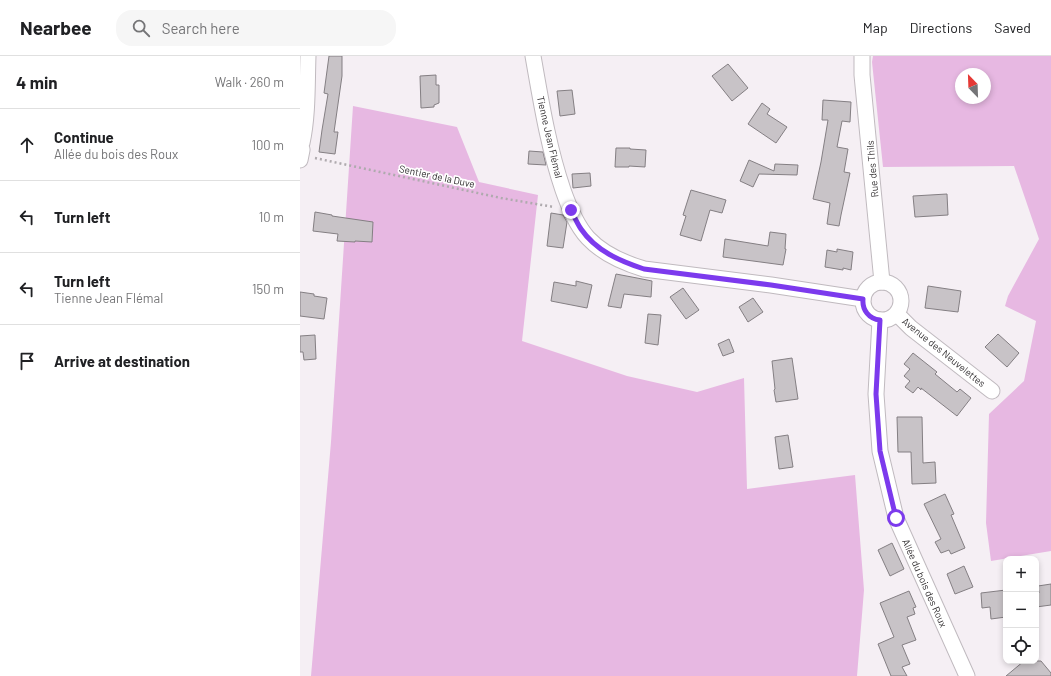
<!DOCTYPE html>
<html lang="en">
<head>
<meta charset="utf-8">
<style>
	:root { --surface:#fff; --page:#f6f6f6; --text:#202124; --muted:#757577; --line:#e0e0e0 }
	body { margin:0; font-family:Barlow,sans-serif; background:var(--page); color:var(--text) }
	.controls { position:absolute; right:12px; bottom:12px; display:grid; overflow:hidden; border-radius:8px; box-shadow:0 2px 6px #0003 }
	.controls button { width:36px; height:36px; display:grid; place-items:center; padding:0; border:0; border-bottom:1px solid var(--line); background:var(--surface); color:var(--text); font:20px sans-serif }
	.compass { position:absolute; left:655px; top:12px; width:36px; height:36px; border-radius:50%; background:var(--surface); box-shadow:0 2px 6px #0003; rotate:337deg }
	.stop { position:absolute; width:12px; height:12px; margin:-9px; border:3px solid #7c3aed; border-radius:50%; background:#fff }
	.stop.end { background:#7c3aed; border-color:#fff; box-shadow:0 1px 4px #0008 }
	.list { margin:0; padding:0; list-style:none }
	h2 { display:flex; justify-content:space-between; align-items:center; height:52px; margin:0; padding:0 16px; font-size:17px }
	h2 small { font-size:13px; font-weight:400; color:var(--muted) }
	.list li { display:grid; grid-template-columns:26px 1fr auto; gap:12px; align-items:center; box-sizing:border-box; height:72px; padding:0 16px; border-top:1px solid var(--line) }
	.list b { display:block; font-size:15px; white-space:nowrap }
	.list p { margin:0; font-size:13px; white-space:nowrap; color:var(--muted) }
	.list em { font-size:13px; font-style:normal; color:var(--muted) }
	.icon { flex:none; width:22px; height:22px; fill:none; stroke:currentColor; stroke-width:2; stroke-linecap:round; stroke-linejoin:round }
	.map { position:relative; flex:none; width:751px; height:620px; overflow:hidden }
	header { display:flex; align-items:center; gap:24px; box-sizing:border-box; height:56px; padding:0 20px; background:var(--surface); border-bottom:1px solid var(--line) }
	header strong { font-size:19px }
	nav { display:flex; gap:22px; margin-inline-start:auto; font-size:14px }
	.search { width:280px; height:36px; background:var(--page); display:flex; align-items:center; gap:10px; box-sizing:border-box; padding:0 14px; border-radius:16px; color:var(--muted); font-size:15px }
	main { display:flex }
	aside { flex:1; background:var(--surface) }
	.map>svg:first-child { display:block }
</style>
</head>
<body>
<header>
<strong>Nearbee</strong>
<div class="search"><svg class="icon" aria-label="search" viewBox="0 0 24 24"><circle cx="10" cy="10" r="6"/><path d="M15 15l6 6"/></svg>Search here</div>
<nav><a>Map</a><a>Directions</a><a>Saved</a></nav>
</header>
<main>
<aside>
<h2>4 min<small>Walk · 260 m</small></h2>
<ul class="list">
<li><svg class="icon" aria-label="ahead" viewBox="0 0 24 24"><path d="M12 20V5M6 11l6-6 6 6"/></svg><div><b>Continue</b><p>Allée du bois des Roux</p></div><em>100 m</em></li>
<li><svg class="icon" aria-label="left" viewBox="0 0 24 24"><path d="M17 20v-9H6M10 6l-5 5 5 5"/></svg><div><b>Turn left</b></div><em>10 m</em></li>
<li><svg class="icon" aria-label="left" viewBox="0 0 24 24"><path d="M17 20v-9H6M10 6l-5 5 5 5"/></svg><div><b>Turn left</b><p>Tienne Jean Flémal</p></div><em>150 m</em></li>
<li><svg class="icon" aria-label="arrive" viewBox="0 0 24 24"><path d="M6 21V4h12l-3 4 3 4H6"/></svg><div><b>Arrive at destination</b></div></li>
</ul>
</aside>
<div class="map">
<svg width="751" height="620" viewBox="0 0 751 620">
	<rect width="100%" height="100%" fill="#f5eff4"/>
	<g fill="#e7b8e2" fill-rule="evenodd">
		<path d="M 573,0 L 751,0 L 751,495 L 691,505 L 686,467 L 689,358 L 724,325 L 736,265 L 705,250 L 708,240 L 739,183 L 714,110 L 583,111 L 572,6 ZM 661,18 L 685,18 L 685,42 L 661,42 Z"/>
		<polygon points="53,50 157,71 179,126 238,139 222,285 327,320 397,336 444,322 447,433 555,419 564,534 557,620 11,620 31,386"/>
	</g>
	<g fill="#c8c3c7" stroke="#847f83">
		<polygon points="29,0 42,0 42,20 34,76 38,76 35,98 19,96 22,74 28,38 24,37"/>
		<polygon points="428,8 448,32 432,45 412,20"/>
		<polygon points="136,19 136,29 139,29 139,47 134,49 134,51 121,52 120,20"/>
		<polygon points="272,34 275,58 260,60 257,35"/>
		<polygon points="523,44 551,46 550,66 542,65 537,91 548,93 544,116 550,117 541,159 539,170 527,168 530,147 513,143 521,106 528,64 522,64"/>
		<polygon points="462,47 470,53 467,58 487,71 476,87 448,68"/>
		<polygon points="316,92 330,92 330,93 346,94 345,111 329,110 329,111 315,111"/>
		<polygon points="229,95 243,96 246,109 228,108"/>
		<polygon points="449,104 474,115 475,108 498,109 497,119 459,118 453,131 440,125"/>
		<polygon points="290,117 291,130 273,132 272,118"/>
		<polygon points="391,134 426,144 422,157 410,154 401,185 380,179 386,160 383,159"/>
		<polygon points="647,138 648,159 615,161 613,140"/>
		<polygon points="15,156 32,159 32,160 73,166 72,186 55,185 55,186 37,185 38,178 13,175"/>
		<polygon points="251,157 263,159 267,166 263,192 247,190"/>
		<polygon points="470,176 486,178 485,193 486,193 483,209 423,201 425,183 468,190"/>
		<polygon points="537,193 553,196 551,214 543,212 543,214 525,211 527,194 537,196"/>
		<polygon points="316,218 337,222 352,225 351,241 324,238 321,252 308,250"/>
		<polygon points="276,225 292,229 287,252 251,245 254,226 276,230"/>
		<polygon points="628,230 661,235 658,256 625,252"/>
		<polygon points="383,232 399,254 386,263 370,241"/>
		<polygon points="0,236 14,238 14,240 27,242 24,263 0,260"/>
		<polygon points="453,242 463,256 448,266 439,251"/>
		<polygon points="348,258 361,259 358,289 345,287"/>
		<polygon points="698,278 719,297 707,311 685,291"/>
		<polygon points="15,279 16,303 4,304 3,296 0,296 0,280"/>
		<polygon points="429,283 434,296 423,300 418,288"/>
		<polygon points="613,297 637,316 635,318 657,336 660,333 671,342 657,360 621,332 621,334 618,331 613,337 605,331 610,325 604,320 610,313 604,308"/>
		<polygon points="492,302 498,343 476,346 474,334 475,333 472,305"/>
		<polygon points="597,361 622,361 623,407 635,406 636,427 612,428 611,396 598,396"/>
		<polygon points="488,379 493,411 479,413 475,381"/>
		<polygon points="645,438 654,458 651,459 665,492 651,498 649,494 641,497 635,486 641,483 624,448"/>
		<polygon points="592,487 604,513 590,520 578,494"/>
		<polygon points="664,510 673,531 655,538 647,518"/>
		<polygon points="751,528 751,549 736,551 736,537 739,537 738,530"/>
		<polygon points="706,534 706,561 691,563 690,551 682,552 681,537"/>
		<polygon points="609,535 616,551 613,552 615,558 607,561 616,584 602,589 610,608 602,611 607,620 591,620 578,588 594,581 580,547"/>
		<polygon points="724,605 741,605 751,617 751,620 706,620"/>
	</g>
	<g fill="none" stroke-linecap="round" stroke-linejoin="round">
		<defs>
			<g id="minor">
				<path d="M 233,0 C 241,45 248,90 263,134 C 269,151 276,169 288,182 C 303,198 324,207 344,213 L 471,229 L 563,243"/>
				<polyline points="562,0 562,19 582,226"/>
				<path d="M 0,88 L 2,87 C 8,59 7,29 8,0"/>
				<polyline points="0,93 2,94 0,104"/>
				<circle cx="582" cy="245" r="19"/>
				<polyline points="597,258 611,272 692,335"/>
				<polyline points="580,264 576,338 580,395 596,462 667,620"/>
			</g>
		</defs>
		<use href="#minor" stroke="#c0babf" stroke-width="17"/>
		<polyline stroke="#afaaae" stroke-width="2.5" stroke-dasharray="2 3" stroke-linecap="butt" points="15,102 201,142 254,151"/>
		<use href="#minor" stroke="#fff" stroke-width="15"/>
	</g>
	<g fill="none" stroke-linecap="round" stroke-linejoin="round">
		<path stroke="#7c3aed" stroke-width="5" d="M 271,154 C 274,160 277,167 281,173 C 296,195 320,205 344,213 L 471,229 L 563,243 C 562,254 569,263 580,264 L 576,338 L 580,395 L 596,462"/>
	</g>
	<g text-anchor="middle" dominant-baseline="central" stroke-width="3.5" stroke-linejoin="round" paint-order="stroke">
		<g font-size="10" fill="#302d2f" stroke="#fff">
			<text transform="translate(250 81) rotate(77)">Tienne Jean Flémal</text>
			<text transform="translate(572 113) rotate(-95)">Rue des Thils</text>
			<text transform="translate(137 120) rotate(12)">Sentier de la Duve</text>
			<text transform="translate(644 296) rotate(39)">Avenue des Neuvelettes</text>
			<text transform="translate(625 527) rotate(66)">Allée du bois des Roux</text>
		</g>
	</g>
</svg>
<div class="controls">
<button>+</button>
<button>−</button>
<button><svg class="icon" aria-label="locate" viewBox="0 0 24 24"><circle cx="12" cy="12" r="6"/><path d="M12 2v4M12 18v4M2 12h4M18 12h4"/></svg></button>
</div>
<svg class="compass" viewBox="-18 -18 36 36"><path d="M0-13l5 13h-10z" fill="#e53935"/><path d="M0 13l5-13h-10z" fill="#757577"/></svg>
<div class="stop" style="left:596px;top:462px"></div>
<div class="stop end" style="left:271px;top:154px"></div>
</div>
</main>
</body>
</html>
